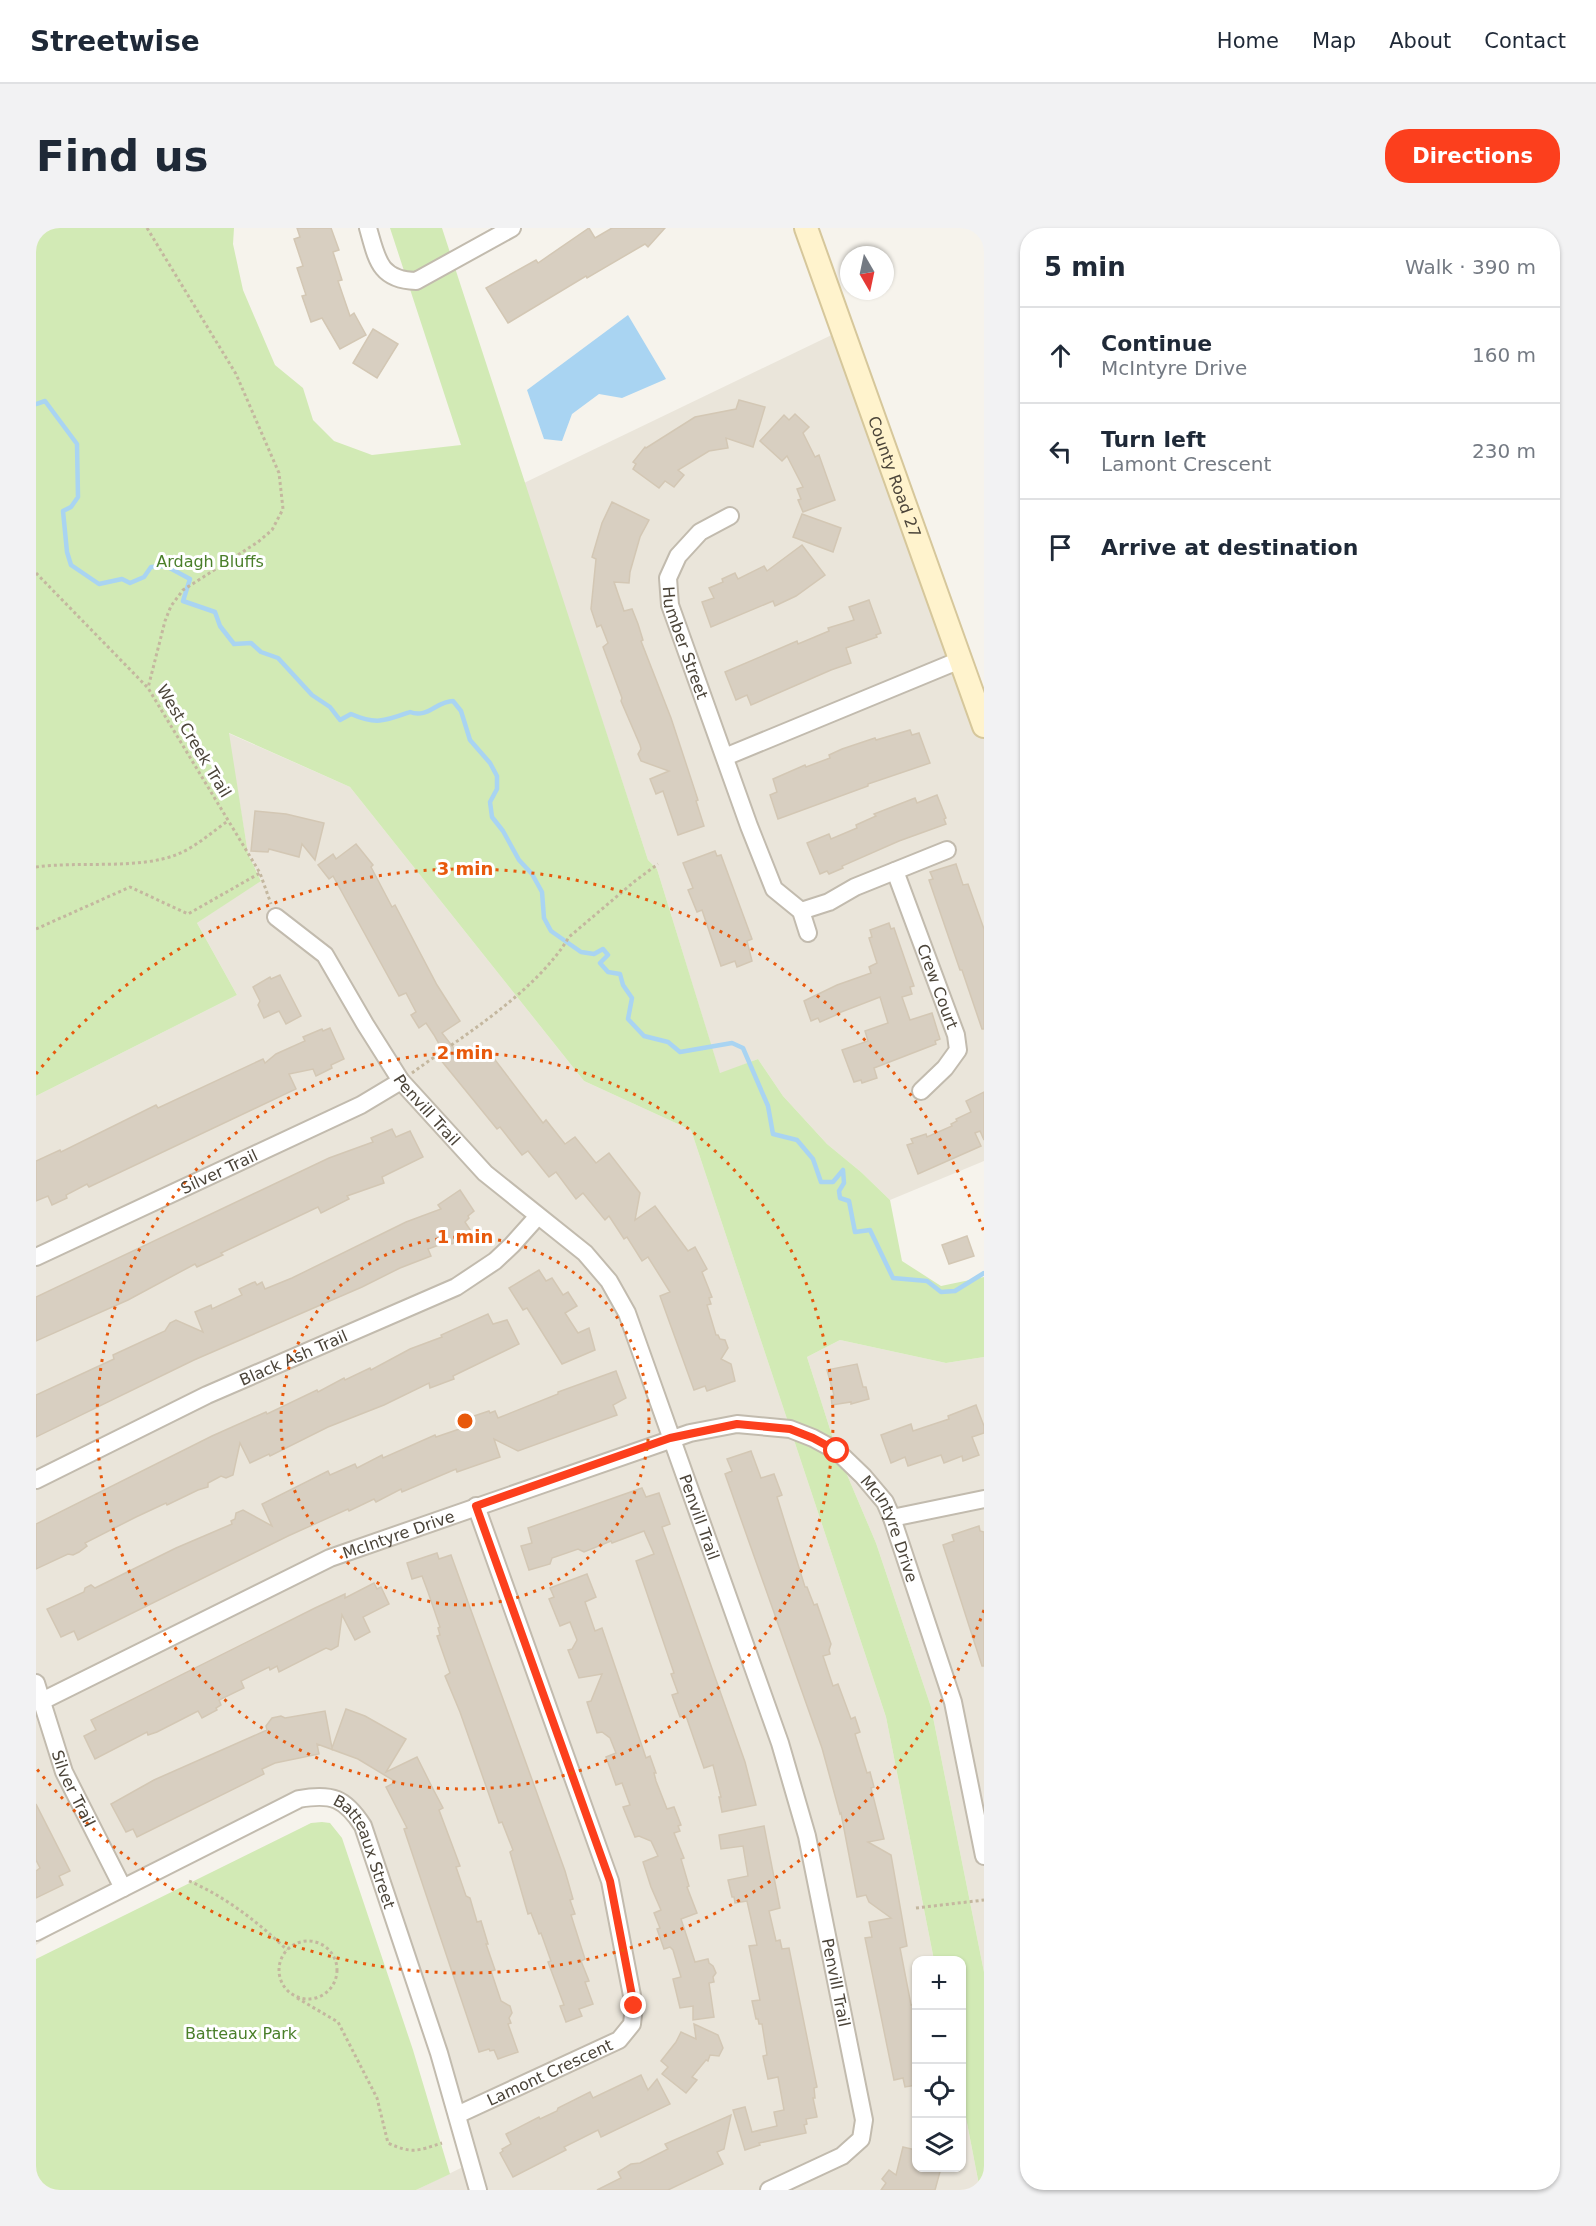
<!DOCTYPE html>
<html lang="en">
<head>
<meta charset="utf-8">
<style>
	:root { --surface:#fff; --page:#f2f2f3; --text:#1f2937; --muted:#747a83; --line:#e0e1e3; --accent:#fc3f1d }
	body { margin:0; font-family:"DejaVu Sans",sans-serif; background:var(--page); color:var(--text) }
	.controls { position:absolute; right:18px; bottom:18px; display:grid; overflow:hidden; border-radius:12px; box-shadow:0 2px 4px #0004 }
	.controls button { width:54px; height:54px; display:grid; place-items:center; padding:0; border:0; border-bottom:2px solid var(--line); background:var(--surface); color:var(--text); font:30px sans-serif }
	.compass { position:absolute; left:804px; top:18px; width:54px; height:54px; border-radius:50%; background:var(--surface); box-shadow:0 2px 4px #0004; rotate:171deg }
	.stop { position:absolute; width:18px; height:18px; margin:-14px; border:4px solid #fc3f1d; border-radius:50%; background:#fff }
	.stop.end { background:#fc3f1d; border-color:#fff; box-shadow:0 2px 6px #0008 }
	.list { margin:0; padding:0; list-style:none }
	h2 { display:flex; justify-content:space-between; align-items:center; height:78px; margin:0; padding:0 24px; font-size:26px }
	h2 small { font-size:20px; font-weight:400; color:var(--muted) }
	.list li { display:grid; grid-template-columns:39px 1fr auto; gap:18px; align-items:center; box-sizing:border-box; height:96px; padding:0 24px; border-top:2px solid var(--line) }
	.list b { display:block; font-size:22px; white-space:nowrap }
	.list p { margin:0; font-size:20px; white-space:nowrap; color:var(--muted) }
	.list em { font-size:20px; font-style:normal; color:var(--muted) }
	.icon { flex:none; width:33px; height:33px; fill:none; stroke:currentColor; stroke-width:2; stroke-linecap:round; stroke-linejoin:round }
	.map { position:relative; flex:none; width:948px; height:1962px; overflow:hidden; border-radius:24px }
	header { display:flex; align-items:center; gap:36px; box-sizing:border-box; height:84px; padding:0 30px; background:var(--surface); border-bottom:2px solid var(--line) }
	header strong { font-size:28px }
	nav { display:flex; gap:33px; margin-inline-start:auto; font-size:21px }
	.intro { display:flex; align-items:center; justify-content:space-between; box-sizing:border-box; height:144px; padding:0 36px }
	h1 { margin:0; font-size:42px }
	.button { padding:15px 27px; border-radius:24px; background:var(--accent); color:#fff; font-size:21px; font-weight:700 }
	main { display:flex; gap:36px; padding:0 36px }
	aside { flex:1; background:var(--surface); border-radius:24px; box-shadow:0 2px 4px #0004 }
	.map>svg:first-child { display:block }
</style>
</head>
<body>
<header>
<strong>Streetwise</strong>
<nav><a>Home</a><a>Map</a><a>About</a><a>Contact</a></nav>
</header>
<div class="intro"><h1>Find us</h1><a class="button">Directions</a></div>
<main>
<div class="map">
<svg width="948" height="1962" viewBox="0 0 948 1962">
	<rect width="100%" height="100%" fill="#f6f3ec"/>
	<g fill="#eae5da">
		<polygon points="806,102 948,498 948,933 854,972 825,944 791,916 747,868 722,831 684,846 621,641 612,632 488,255"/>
		<polygon points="192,505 314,559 548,853 655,902 850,1489 898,1732 880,1732 880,1940 926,1940 926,1869 944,1962 380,1962 435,1935 327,1598 284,1567 87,1660 0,1717 0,868 201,767 161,695 225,652 212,626"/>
		<polygon points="804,1112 910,1135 948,1129 948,1744 895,1479 840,1315 801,1223 771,1129"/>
	</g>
	<g fill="#d2eab5">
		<polygon points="0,0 198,0 197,16 207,62 239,137 267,160 277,192 298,213 336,227 425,217 354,0 406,0 612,632 621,641 684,845 722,831 747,868 791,916 825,944 854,972 866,1033 905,1058 948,1049 948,1129 910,1135 804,1112 771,1129 801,1223 840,1315 895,1479 948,1744 948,1962 944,1962 926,1869 926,1732 898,1732 850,1489 655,902 548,853 314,559 193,505 212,626 225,653 161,695 201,767 0,868"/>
		<polygon points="286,1594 294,1595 306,1610 377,1822 414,1946 380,1962 0,1962 0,1731 263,1601 275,1595"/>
	</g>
	<polygon fill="#a9d4f2" points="592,87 630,151 586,170 563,166 536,186 526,213 508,211 491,162"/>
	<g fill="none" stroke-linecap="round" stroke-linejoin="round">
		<path stroke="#a9d4f2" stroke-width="4.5" d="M 0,176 L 9,173 L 41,216 L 42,269 L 35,279 L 27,283 L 31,324 L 35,337 L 63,356 L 86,351 L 94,355 L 108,349 L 115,339 L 130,338 L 154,351 L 147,373 L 179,384 L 184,398 L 198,416 L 215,415 L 225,424 L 242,430 L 276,467 L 294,479 L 304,492 L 315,486 C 340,497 349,493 374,484 C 391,491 401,473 417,473 L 425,483 L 434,512 L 454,535 L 461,548 L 461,561 L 454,574 L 456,589 L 467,603 L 483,632 L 496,646 L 506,664 L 508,690 L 515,703 L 545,724 L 558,726 L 567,721 L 572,727 L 564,735 L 572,744 L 584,746 L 587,757 L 596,770 L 592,791 L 608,808 L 632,814 L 644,824 L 696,815 L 707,820 L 732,878 L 737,906 L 761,912 L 777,931 L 785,954 L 797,954 L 807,942 L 808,955 L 803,963 L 804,970 L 813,973 L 819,1004 L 834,1002 L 857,1050 L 891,1053 L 905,1064 L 919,1063 L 948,1045"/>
	</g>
	<g fill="#d8cfc1" stroke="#d3c7b4" stroke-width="1.5">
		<polygon points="261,0 295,0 303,22 297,24 306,52 302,53 314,88 318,85 330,107 304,121 286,90 275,94 266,68 270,67 261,40 267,38 258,11 264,9"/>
		<polygon points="553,0 559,10 576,0 629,0 612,19 609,16 551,50 550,48 472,95 450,60 500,32 502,35"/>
		<polygon points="337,101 362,116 341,150 317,135"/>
		<polygon points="703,172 729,179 717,219 690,210 692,220 673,223 642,242 648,247 638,259 629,253 623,260 597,241 600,236 597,234 609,219 610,220 659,189 700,181"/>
		<polygon points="759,186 773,199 767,205 779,229 783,227 799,272 767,284 762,272 765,271 761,261 767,259 751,228 746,233 724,213 748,187 753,192"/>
		<polygon points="576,274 613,292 604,309 594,344 593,355 578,354 588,383 596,381 602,396 607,412 605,413 635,490 662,572 660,573 668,598 642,607 627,563 620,566 614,551 633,543 605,533 602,526 605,521 604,517 585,473 586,470 567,419 572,415 565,397 561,399 555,381 560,331 556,329 566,295"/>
		<polygon points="766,286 805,300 797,324 757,309"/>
		<polygon points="766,317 789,347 760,368 739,378 737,373 675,399 666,374 678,370 673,360 687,354 686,351 699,345 702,351 728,338 731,343"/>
		<polygon points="833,372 845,405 840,407 841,409 810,420 815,435 795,442 715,477 711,467 700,472 689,444 761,413 762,416 793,403 792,400 818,392 813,379"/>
		<polygon points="874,502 876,507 883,505 894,535 832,556 832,558 742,591 734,567 741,564 737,551 769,537 770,539 794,530 793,527 806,521 839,510 840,512"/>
		<polygon points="901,567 910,590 908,591 910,596 863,613 806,638 807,640 793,646 791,643 784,646 771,615 793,606 795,611 821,600 820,597 840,588 838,586 856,579 879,570 881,575"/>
		<polygon points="219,583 250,586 288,595 279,632 266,616 263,629 233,621 232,624 215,623"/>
		<polygon points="320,616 337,637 335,639 356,679 359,677 401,757 424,793 406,805 424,828 441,815 445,819 450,820 507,895 510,892 529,916 539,909 560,935 573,925 604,965 599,992 619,978 652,1023 659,1019 671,1041 666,1044 676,1069 673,1070 675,1076 671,1077 680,1107 682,1107 684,1111 689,1112 692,1120 685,1131 695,1136 699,1153 671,1163 669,1158 658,1162 624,1068 634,1064 612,1029 606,1033 591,1009 588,1011 573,988 569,992 547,965 540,971 520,944 513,949 492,923 486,927 464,899 461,901 404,831 409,827 398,807 390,795 383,800 375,787 380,784 370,765 363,768 297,648 293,651 282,637 297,626 300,631"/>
		<polygon points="679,623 681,628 685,627 716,711 711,713 716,733 701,739 699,733 685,738 666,682 661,684 652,662 657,660 647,635"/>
		<polygon points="920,636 927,657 932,656 948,701 948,801 946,801 926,742 924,742 893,652 897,651 894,644"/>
		<polygon points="853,695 855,701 858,700 878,758 874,759 876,766 866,769 874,792 896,785 904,811 899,813 900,816 838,840 841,850 826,855 825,852 818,854 806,822 832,813 829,803 852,795 844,769 800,786 800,787 784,794 782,790 775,793 768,773 801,757 835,745 833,739 841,735 833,710 836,709 834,702"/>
		<polygon points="244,747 265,788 250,796 243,783 228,790 222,777 224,773 217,759 234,749 235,751"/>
		<polygon points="294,800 308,831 295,837 296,840 280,848 277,841 253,846 260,861 53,959 51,956 30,967 31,970 16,977 12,968 0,973 0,933 24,922 25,924 120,877 122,880 227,831 229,835 240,826 269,813 267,809 286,801 287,803"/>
		<polygon points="948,864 948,912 944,903 939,905 945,918 882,946 871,917 877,915 875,911 890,906 891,909 916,898 915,896 921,893 920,891 935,884 930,873"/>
		<polygon points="356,901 360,909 374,903 387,929 346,949 348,955 311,968 313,971 285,985 282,979 185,1025 187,1027 161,1039 159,1036 92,1072 0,1113 0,1069 293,930 337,914 335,910"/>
		<polygon points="424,962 438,983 432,988 433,990 429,994 435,1003 416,1016 414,1013 392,1021 395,1028 364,1040 326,1059 158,1132 0,1209 0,1167 78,1131 77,1127 129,1103 134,1095 140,1092 167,1104 159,1084 175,1077 176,1081 206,1067 203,1061 216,1055 219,1054 221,1057 226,1054 229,1061 256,1050 370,994 405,981 402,977"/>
		<polygon points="931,1008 938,1028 913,1036 906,1017"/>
		<polygon points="503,1042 510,1053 516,1050 527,1067 532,1064 541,1078 529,1085 542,1105 553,1100 559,1122 526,1136 491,1080 487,1082 473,1060"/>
		<polygon points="452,1086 457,1096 471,1092 483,1116 417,1148 418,1151 394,1160 393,1155 348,1177 292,1199 234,1228 233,1226 214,1235 204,1215 197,1247 190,1250 185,1248 172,1255 172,1259 162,1262 131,1277 130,1275 100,1289 49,1315 51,1318 43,1324 37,1327 32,1326 0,1341 0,1296 176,1208 230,1184 231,1186 281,1162 282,1164 308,1150 309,1152 334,1140 335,1142 374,1121 406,1109 405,1107"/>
		<polygon points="821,1136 827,1159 830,1159 833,1171 815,1176 815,1174 796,1177 795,1168 798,1167 791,1142"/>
		<polygon points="580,1143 590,1170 577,1177 581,1187 482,1223 458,1211 464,1229 421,1244 420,1241 366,1264 365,1261 340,1274 338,1271 313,1283 312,1281 252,1308 42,1412 38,1403 25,1409 11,1381 48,1364 49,1360 55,1357 59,1360 140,1320 196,1296 195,1293 199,1291 200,1285 207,1282 236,1298 226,1276 292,1243 294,1247 319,1236 321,1240 346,1227 347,1230 399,1207 400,1209 438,1196 435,1189 453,1183 454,1185 459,1183 462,1190 522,1166 522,1164"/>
		<polygon points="940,1177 948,1198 948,1205 936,1209 943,1227 927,1233 926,1228 908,1235 905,1227 872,1238 869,1229 855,1235 845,1207 875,1196 877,1203 913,1191 912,1188"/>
		<polygon points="715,1223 725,1250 738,1246 746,1267 741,1269 769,1359 771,1359 778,1377 781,1376 795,1416 793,1422 794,1426 787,1428 797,1458 802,1456 815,1491 819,1489 824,1504 819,1506 831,1545 834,1544 838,1559 835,1560 848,1611 832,1614 855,1627 871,1718 864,1720 875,1777 880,1776 880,1857 869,1859 867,1850 858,1852 829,1710 836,1709 833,1694 855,1690 833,1674 830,1667 821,1669 805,1585 804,1586 786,1520 689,1246 696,1243 691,1231"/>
		<polygon points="606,1260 610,1269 623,1265 634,1296 626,1299 709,1534 720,1577 686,1584 683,1569 685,1569 677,1537 668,1540 650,1488 644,1489 636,1467 642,1465 635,1446 638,1445 600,1333 618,1326 608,1303 576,1315 575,1313 548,1324 542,1321 516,1330 514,1336 493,1342 485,1318 496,1315 492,1300"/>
		<polygon points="943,1298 944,1303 948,1304 948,1438 946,1438 907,1317 918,1313 916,1307"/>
		<polygon points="401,1325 403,1331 415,1327 529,1643 537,1671 534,1672 539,1686 535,1687 549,1731 545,1733 553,1753 549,1754 557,1776 543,1781 546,1788 530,1794 524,1778 528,1777 512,1734 515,1733 505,1705 503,1706 495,1685 492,1686 474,1624 477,1622 466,1594 463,1595 424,1484 409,1448 414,1445 401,1408 404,1407 402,1400 404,1399 392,1364 386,1348 376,1351 371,1335"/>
		<polygon points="551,1346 560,1369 549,1374 559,1403 566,1400 610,1530 614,1528 620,1545 618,1545 620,1553 631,1581 638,1579 645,1597 642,1598 644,1603 638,1605 648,1630 645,1631 653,1658 651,1659 661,1685 645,1691 659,1734 672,1731 673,1735 677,1738 680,1745 677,1749 678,1754 673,1755 678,1789 657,1792 657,1778 644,1780 637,1751 645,1749 637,1722 634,1719 628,1721 621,1701 624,1700 618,1685 625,1682 615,1659 607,1634 622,1628 615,1613 603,1608 599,1609 587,1579 594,1577 586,1555 580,1557 570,1529 580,1525 574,1510 566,1504 561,1505 551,1474 555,1473 566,1446 543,1450 532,1422 536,1421 541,1412 534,1394 524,1398 513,1371 518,1369 514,1360"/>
		<polygon points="338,1355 341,1361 345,1359 353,1376 327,1389 334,1404 319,1412 306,1387 302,1418 295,1422 290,1420 243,1444 241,1438 234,1442 233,1439 205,1453 208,1460 183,1472 185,1477 180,1480 181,1482 166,1490 162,1483 121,1504 112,1507 111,1504 59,1531 48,1508 60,1502 55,1492 279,1380 309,1366 309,1370"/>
		<polygon points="310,1481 329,1488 370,1511 350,1544 381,1529 396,1559 407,1580 403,1582 424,1638 420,1639 430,1668 434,1670 441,1694 445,1693 452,1716 450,1716 459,1742 455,1743 465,1773 474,1778 476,1785 473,1790 475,1795 472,1796 482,1824 462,1831 458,1822 454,1823 453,1821 443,1824 368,1601 371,1600 350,1559 360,1554 322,1531 281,1516 283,1526 239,1535 226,1541 228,1546 101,1609 97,1601 90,1604 75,1576 118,1552 231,1502 230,1498 236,1490 245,1488 249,1490 289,1483 296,1520"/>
		<polygon points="0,1576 34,1643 23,1648 27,1657 0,1670 0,1643 4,1640 0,1632"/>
		<polygon points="728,1598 744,1680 733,1683 740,1713 744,1712 746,1721 753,1720 781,1859 778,1860 779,1870 777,1870 781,1889 770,1891 771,1896 768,1897 770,1905 723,1915 724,1917 709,1922 697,1882 709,1879 716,1904 741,1898 738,1884 748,1882 742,1849 732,1851 727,1828 731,1827 726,1796 723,1796 722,1791 720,1791 716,1773 724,1772 713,1718 721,1717 711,1673 699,1675 698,1669 696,1669 692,1652 712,1648 707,1618 685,1621 683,1607"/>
		<polygon points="658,1796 682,1807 687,1820 683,1828 674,1827 672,1833 670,1832 656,1849 661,1852 650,1865 626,1846 632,1839 625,1833 640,1814 645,1804 660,1811"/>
		<polygon points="605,1847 612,1862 621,1851 634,1876 565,1909 562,1902 528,1919 530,1922 477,1949 464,1925 467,1923 466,1921 475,1916 470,1906 503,1889 504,1891 521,1883 522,1880 554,1864 557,1870"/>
		<polygon points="695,1887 688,1921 681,1924 687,1936 632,1962 561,1962 585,1950 582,1944 595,1936 604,1935 632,1921 629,1916"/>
		<polygon points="867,1919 880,1922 880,1940 905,1940 899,1962 845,1962 850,1955 846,1951 853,1942 860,1947"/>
	</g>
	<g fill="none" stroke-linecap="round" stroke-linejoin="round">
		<defs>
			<g id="street">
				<path d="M 332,0 C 341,31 343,52 380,53 L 476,0"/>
				<path id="s1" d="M 694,288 L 664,304 L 642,328 L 632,350 L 634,377 L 713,598 L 738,661 L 765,683 L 772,705"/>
				<polyline points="689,529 924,432"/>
				<path id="s2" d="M 859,643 L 920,807 L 922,822 L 909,840 L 885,863"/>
				<polyline points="765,683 793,674 819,659 911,622"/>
				<path id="s3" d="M 240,689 L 289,727 L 329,796 L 365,853 L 449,945 L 549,1025 L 573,1053 L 591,1085 L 744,1515 L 771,1608 L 828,1892 L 825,1911 L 806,1928 L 733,1962"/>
				<path id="s4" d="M 0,1029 L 325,877 L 365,853"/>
				<path id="s5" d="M 0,1252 L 171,1167 L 420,1059 L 459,1033 L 476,1017 L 502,988"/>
				<polyline points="856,1290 948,1271"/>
				<path id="s6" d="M 0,1455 L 28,1544 L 87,1660"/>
				<path id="s7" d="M 6,1473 L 294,1330 L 654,1205 L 701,1196 L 754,1201 L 777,1210 L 801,1223 L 827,1248 L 849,1274 L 856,1290 L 917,1474 L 948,1628"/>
				<path id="s8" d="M 0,1704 L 263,1571 C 296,1565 309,1570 327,1598 L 403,1825 L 442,1962"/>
				<path id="s9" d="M 421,1887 L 583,1812 L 596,1796 L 598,1778 L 574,1653 L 440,1278"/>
			</g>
			<g id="secondary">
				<path id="s10" d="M 770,0 L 948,498"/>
			</g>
		</defs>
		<use href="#street" stroke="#c2bbae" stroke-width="20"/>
		<use href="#secondary" stroke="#d6c79b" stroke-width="26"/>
		<g stroke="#c4b79f" stroke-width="3" stroke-dasharray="3 3" stroke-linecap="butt">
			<polyline points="111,0 200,146 243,245 247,281 236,302 222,314 147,362 135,378 129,393 112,460"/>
			<polyline points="0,345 112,460 224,645 235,676"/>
			<path d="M 0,639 C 43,633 104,642 142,626 C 160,619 177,603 192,593"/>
			<polyline points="0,701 94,659 152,686 224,645"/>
			<path d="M 376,845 C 428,807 500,764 533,709 L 599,653 L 622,636"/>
			<path d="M 153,1653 C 190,1669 222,1694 251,1722"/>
			<polyline points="880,1680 948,1672"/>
			<circle cx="272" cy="1742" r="29"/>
			<path d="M 261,1770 L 302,1794 L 341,1870 L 352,1915 C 376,1926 381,1923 406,1915"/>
		</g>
		<use href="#street" stroke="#fff" stroke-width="16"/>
		<use href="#secondary" stroke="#fff3cd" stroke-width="22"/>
	</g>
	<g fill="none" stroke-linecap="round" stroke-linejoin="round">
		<polyline stroke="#fc3f1d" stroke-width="8" points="598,1778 574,1653 440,1278 634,1210 701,1196 754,1201 777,1210 801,1223"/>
	</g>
	<g fill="none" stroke="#e8590c" stroke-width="3" stroke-dasharray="3 6">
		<circle cx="429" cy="1193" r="184"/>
		<circle cx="429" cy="1193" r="368"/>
		<path d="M948 1382A552 552 0 0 1 0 1540M0 846A552 552 0 0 1 948 1004"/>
	</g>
	<g text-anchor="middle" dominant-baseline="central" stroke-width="6" stroke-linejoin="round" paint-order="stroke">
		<g font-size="16" fill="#4b4439" stroke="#fff">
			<text stroke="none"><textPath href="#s10" startOffset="264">County Road 27</textPath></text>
			<text stroke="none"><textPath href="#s1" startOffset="158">Humber Street</textPath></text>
			<text transform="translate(158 513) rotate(59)">West Creek Trail</text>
			<text stroke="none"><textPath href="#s2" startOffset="123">Crew Court</textPath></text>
			<text stroke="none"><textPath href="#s3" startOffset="248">Penvill Trail</textPath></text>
			<text stroke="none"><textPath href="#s4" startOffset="202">Silver Trail</textPath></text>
			<text stroke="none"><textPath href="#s5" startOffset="285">Black Ash Trail</textPath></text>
			<text stroke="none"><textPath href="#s3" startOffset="752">Penvill Trail</textPath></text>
			<text stroke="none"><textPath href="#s7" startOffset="952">McIntyre Drive</textPath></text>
			<text stroke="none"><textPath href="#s7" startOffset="394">McIntyre Drive</textPath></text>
			<text stroke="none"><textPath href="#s6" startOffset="112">Silver Trail</textPath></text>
			<text stroke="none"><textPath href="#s8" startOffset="394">Batteaux Street</textPath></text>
			<text stroke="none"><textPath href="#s3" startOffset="1238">Penvill Trail</textPath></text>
			<text stroke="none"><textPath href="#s9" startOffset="102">Lamont Crescent</textPath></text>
		</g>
		<g font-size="16" fill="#4a7f2a" stroke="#fff">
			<text x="174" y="333">Ardagh Bluffs</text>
			<text x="205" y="1805">Batteaux Park</text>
		</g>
	</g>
	<circle cx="429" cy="1193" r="9" fill="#e8590c" stroke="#fff" stroke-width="3"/>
	<g font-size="18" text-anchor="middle" font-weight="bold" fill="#e8590c" stroke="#fff" stroke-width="6" stroke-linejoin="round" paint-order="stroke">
		<text x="429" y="647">3 min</text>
		<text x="429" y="831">2 min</text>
		<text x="429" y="1015">1 min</text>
	</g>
</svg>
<div class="controls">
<button>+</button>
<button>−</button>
<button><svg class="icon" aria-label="locate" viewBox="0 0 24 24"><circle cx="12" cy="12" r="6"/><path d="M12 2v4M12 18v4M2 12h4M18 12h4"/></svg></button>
<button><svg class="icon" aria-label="layers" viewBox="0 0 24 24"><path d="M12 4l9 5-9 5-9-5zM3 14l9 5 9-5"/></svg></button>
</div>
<svg class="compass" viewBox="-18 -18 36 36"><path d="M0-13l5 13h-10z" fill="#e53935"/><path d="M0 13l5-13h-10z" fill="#747a83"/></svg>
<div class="stop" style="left:801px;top:1223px"></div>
<div class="stop end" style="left:598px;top:1778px"></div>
</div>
<aside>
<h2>5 min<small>Walk · 390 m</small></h2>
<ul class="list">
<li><svg class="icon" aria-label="ahead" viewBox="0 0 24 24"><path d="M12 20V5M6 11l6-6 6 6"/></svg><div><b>Continue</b><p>McIntyre Drive</p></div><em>160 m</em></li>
<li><svg class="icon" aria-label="left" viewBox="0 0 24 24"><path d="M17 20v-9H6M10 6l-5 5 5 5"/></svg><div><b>Turn left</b><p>Lamont Crescent</p></div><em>230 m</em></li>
<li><svg class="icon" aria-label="arrive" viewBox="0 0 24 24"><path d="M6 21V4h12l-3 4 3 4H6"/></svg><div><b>Arrive at destination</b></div></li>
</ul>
</aside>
</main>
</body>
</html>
